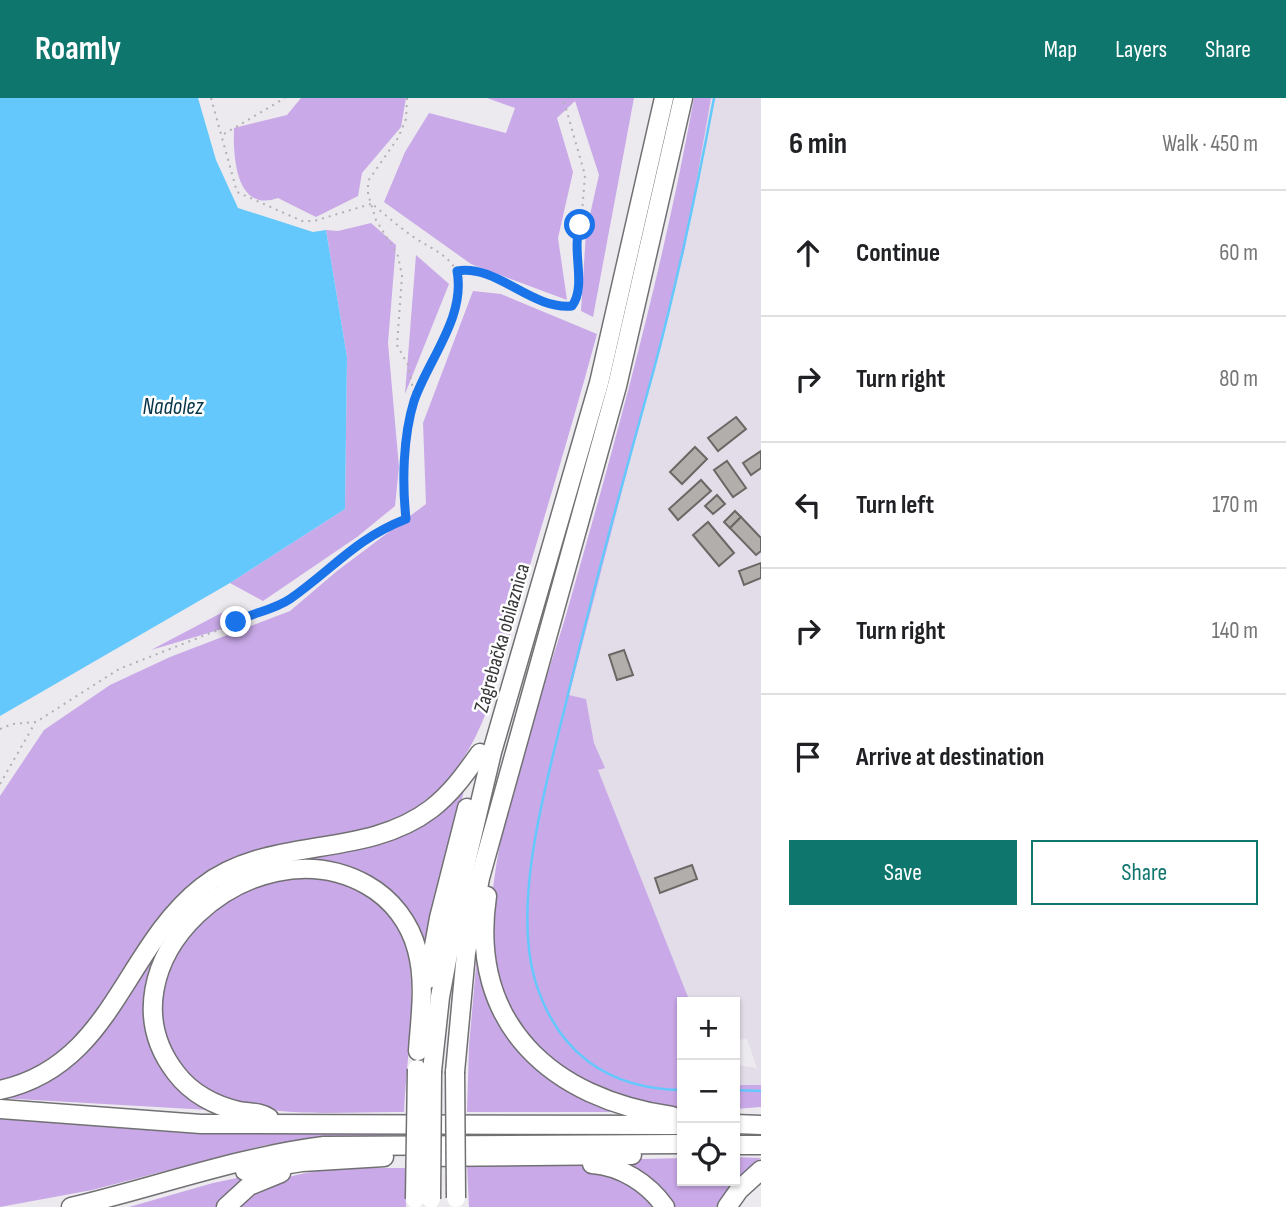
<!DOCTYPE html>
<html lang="en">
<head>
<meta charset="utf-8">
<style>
	:root { --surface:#fff; --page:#f2f2f2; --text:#202124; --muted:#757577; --line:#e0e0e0; --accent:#0f766e }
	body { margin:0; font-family:"Sofia Sans Condensed",sans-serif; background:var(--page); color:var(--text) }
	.controls { position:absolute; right:21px; bottom:21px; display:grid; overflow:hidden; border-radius:0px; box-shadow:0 2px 5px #0004 }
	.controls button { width:63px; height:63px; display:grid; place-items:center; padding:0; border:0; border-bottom:2px solid var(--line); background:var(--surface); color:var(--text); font:35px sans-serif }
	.stop { position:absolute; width:21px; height:21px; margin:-16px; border:5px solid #1a73e8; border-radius:50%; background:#fff }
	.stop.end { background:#1a73e8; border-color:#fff; box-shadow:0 2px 7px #0008 }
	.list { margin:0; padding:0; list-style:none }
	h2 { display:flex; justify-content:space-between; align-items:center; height:91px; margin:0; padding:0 28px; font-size:30px }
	h2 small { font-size:23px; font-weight:400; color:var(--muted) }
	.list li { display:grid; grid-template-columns:46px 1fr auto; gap:21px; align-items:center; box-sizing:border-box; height:126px; padding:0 28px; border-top:2px solid var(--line) }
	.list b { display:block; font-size:26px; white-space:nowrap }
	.list em { font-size:23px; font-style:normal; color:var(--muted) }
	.actions { display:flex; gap:14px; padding:21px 28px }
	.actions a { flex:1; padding:16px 0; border:2px solid var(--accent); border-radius:0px; text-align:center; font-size:24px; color:var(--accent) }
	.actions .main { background:var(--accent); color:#fff }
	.icon { flex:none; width:38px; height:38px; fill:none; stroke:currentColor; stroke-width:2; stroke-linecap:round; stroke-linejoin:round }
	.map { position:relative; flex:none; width:761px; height:1109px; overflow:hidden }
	header { display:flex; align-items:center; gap:42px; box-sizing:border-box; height:98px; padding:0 35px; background:var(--accent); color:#fff }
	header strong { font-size:33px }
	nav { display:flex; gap:38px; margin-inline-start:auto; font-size:24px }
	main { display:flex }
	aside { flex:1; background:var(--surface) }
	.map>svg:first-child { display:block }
</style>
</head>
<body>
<header>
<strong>Roamly</strong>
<nav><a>Map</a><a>Layers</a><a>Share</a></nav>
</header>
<main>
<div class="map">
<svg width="761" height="1109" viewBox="0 0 761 1109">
	<rect width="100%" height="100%" fill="#eceaee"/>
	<polygon fill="#e2dde8" points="711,0 761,0 761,987 735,987 735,967 757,970 747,941 735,942 735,904 690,904 597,672 604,670 594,645 586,601 569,597 685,150"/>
	<g fill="#c9a9e8">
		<path d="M 301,0 L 406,0 L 401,29 L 362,75 L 358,98 L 316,119 L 278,100 C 236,115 233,59 234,30 L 287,17 Z"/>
		<polygon points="487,0 634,0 593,219 581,213 586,134 599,77 575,3 557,20 573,74 558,140 567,202 471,166 384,104 405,54 429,15 506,35 515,10"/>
		<path d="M 694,0 L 711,0 L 685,150 L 569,597 L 586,601 L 594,645 L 605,670 L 598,672 L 690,904 L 682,904 L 682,1012 C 597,1007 519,960 496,875 C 471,781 541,605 568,510 C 616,342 663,172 694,0 Z"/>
		<polygon points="371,125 396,147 388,245 399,369 395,408 357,439 263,503 230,485 345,411 347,259 326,132 338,133"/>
		<polygon points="416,157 449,186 405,296"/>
		<path d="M 473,193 L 501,196 L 597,236 C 573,325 546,413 520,501 C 505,551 495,606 469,651 C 454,677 433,701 406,715 C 349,744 282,741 223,766 L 97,918 L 51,964 L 0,985 L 0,698 L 44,632 L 110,587 L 170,559 L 290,513 L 337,473 L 426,406 L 423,325 Z"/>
		<polygon points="225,513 242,525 151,552"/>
		<path d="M 467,681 L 438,793 L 424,864 C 419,852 418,834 409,820 C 374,766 304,752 246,775 C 230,781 207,801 195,804 C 280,731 394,781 467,681 Z"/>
		<path d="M 317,779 C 330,783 346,785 358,792 C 379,803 399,824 406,847 C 418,890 406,968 404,1014 C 345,1013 263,1023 210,995 C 141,957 154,871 202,823 C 208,817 214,808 221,804 C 253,785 281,781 317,779 Z"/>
		<path d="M 195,806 L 169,839 L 151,940 L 170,980 L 196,1005 L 209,1012 L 0,1000 C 12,996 25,994 36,989 C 112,951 139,865 195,806 Z"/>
		<path d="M 477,857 C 492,944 535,982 615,1014 L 467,1014 L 469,948 Z"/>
		<polygon points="735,987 761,987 761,1009 735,1011"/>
		<polygon points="0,1020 183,1035 402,1036 266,1047 92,1092 0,1109"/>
		<polygon points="735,1059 761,1060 738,1079 716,1109 672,1109 608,1062 682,1060 682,1083 735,1083"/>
		<path d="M 564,1066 C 609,1070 626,1079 658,1109 L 469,1109 L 467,1067 Z"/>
		<path d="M 405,1070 L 406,1109 L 234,1109 C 283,1066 344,1070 405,1070 Z"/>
		<polygon points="270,1073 228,1096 217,1109 129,1109 213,1085"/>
	</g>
	<polygon fill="#65c8fc" points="0,0 198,0 216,62 238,110 313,134 326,132 347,259 345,411 230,485 0,618"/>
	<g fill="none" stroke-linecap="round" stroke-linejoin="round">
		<g stroke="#65c8fc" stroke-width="2.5">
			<path d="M 682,992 C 608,991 557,955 535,882 C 512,804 546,686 565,609 C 592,495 623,383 654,271 C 678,181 697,91 714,0"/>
			<polyline points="735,992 761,993"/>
		</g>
	</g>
	<g fill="#b1aeab" stroke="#6a6765" stroke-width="2">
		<polygon points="736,319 746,331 718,353 708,340"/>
		<polygon points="695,349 707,361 682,386 670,374"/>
		<polygon points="761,353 761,370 751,377 743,365"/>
		<polygon points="727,363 746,390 733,399 714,372"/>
		<polygon points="701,382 711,393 678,422 669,411"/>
		<polygon points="717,397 725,406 713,416 705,408"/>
		<polygon points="735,413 741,419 730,430 724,424"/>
		<polygon points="741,419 761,440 761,453 756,457 730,430"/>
		<polygon points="708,424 734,455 719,468 693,437"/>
		<polygon points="761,465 761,480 744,487 739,473"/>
		<polygon points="624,552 633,577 617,582 609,557"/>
		<polygon points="692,767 697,781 660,795 655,780"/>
	</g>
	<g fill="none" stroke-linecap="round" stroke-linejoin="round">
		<defs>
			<g id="highway">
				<path d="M 487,798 C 468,927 553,1001 672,1018"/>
				<polyline points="428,881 439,820 467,710"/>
				<polyline points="432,973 440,899 463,777 492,654 599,285 664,0"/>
				<polyline points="455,974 466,855 480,780 617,288 683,0"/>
				<path d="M 0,992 C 112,968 123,851 202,789 C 268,737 364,762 431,711 C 451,696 465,676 480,655"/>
				<polyline points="0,1011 201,1026 682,1027"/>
				<path d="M 269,1020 C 261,1014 249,1015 239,1013 C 215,1008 191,995 176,975 C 93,868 251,722 367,787 C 392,801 410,825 417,852 C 426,885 420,921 418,953"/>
				<polyline points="735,1026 761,1027"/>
				<polyline points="735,1047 761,1047"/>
				<polyline points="419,1059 632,1057"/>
				<path d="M 592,1066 C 621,1068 648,1085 665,1109"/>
				<polyline points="245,1073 302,1064 384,1059"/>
				<path d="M 71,1109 C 156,1089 237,1059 324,1048 L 682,1046"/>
				<polyline points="226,1109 249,1088 281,1075"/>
				<polyline points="727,1109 739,1092 761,1072"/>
			</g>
		</defs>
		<use href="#highway" stroke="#717073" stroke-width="21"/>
		<g stroke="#b2b0b3" stroke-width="2" stroke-dasharray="2 5" stroke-linecap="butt">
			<polyline points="211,0 237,94 302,123 314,123 371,106"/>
			<polyline points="407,0 406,21 398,40 368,83 368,96 376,122 398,158 402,178 397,247 408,267 415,301"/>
			<polyline points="224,36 285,0"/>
			<path d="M 458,173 C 495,164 535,217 573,207 L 579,179 L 575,143 L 581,127 L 585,77 L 563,0"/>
			<path d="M 0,631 L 12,626 L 36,624 L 119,571 L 236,525 L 253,514 L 264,514 L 290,501 L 373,434 L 406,421 L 406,341 L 414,305 L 423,280 L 438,257 L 460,184 C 455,159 435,153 415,140 C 400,130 386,117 372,106"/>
			<polyline points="0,686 35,625"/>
		</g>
		<use href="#highway" stroke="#fff" stroke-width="18"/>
		<defs>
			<g id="highway-bridge">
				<polyline points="455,974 456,1100"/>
				<polyline points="415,1101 417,971"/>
				<polyline points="431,1101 432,973"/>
			</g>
		</defs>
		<use href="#highway-bridge" stroke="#717073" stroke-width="21" stroke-linecap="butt"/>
		<use href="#highway-bridge" stroke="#fff" stroke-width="18"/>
	</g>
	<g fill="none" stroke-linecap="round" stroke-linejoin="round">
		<path stroke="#1a73e8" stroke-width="9" d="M 236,524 C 253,514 272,513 290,501 C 333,471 355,441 406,421 C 402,384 403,339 414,303 C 428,262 466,219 457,173 C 497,166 531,212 572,208 C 587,187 571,154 580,127"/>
	</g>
	<g text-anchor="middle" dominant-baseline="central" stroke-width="5" stroke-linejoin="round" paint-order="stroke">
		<g font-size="21" fill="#383739" stroke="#fff">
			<text transform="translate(502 540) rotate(-74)">Zagrebačka obilaznica</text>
		</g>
		<g font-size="23" font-style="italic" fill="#063449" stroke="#fff">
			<text x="173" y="309">Nadolez</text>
		</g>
	</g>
</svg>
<div class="controls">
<button>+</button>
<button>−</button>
<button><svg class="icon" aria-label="locate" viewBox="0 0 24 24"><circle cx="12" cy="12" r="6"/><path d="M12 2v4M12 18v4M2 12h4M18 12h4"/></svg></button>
</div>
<div class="stop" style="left:580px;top:127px"></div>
<div class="stop end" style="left:236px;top:524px"></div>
</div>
<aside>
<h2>6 min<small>Walk · 450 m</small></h2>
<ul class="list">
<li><svg class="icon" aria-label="ahead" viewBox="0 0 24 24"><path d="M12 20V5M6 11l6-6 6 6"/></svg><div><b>Continue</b></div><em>60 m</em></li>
<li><svg class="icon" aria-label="right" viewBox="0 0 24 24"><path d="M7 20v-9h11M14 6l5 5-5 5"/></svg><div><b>Turn right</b></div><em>80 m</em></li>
<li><svg class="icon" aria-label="left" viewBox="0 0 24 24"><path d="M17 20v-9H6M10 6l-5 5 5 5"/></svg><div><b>Turn left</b></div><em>170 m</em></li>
<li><svg class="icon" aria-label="right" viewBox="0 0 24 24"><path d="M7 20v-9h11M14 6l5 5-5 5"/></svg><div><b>Turn right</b></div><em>140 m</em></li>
<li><svg class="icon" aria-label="arrive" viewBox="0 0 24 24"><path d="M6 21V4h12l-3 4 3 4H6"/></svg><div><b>Arrive at destination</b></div></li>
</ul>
<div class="actions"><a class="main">Save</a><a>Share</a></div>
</aside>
</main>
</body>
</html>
